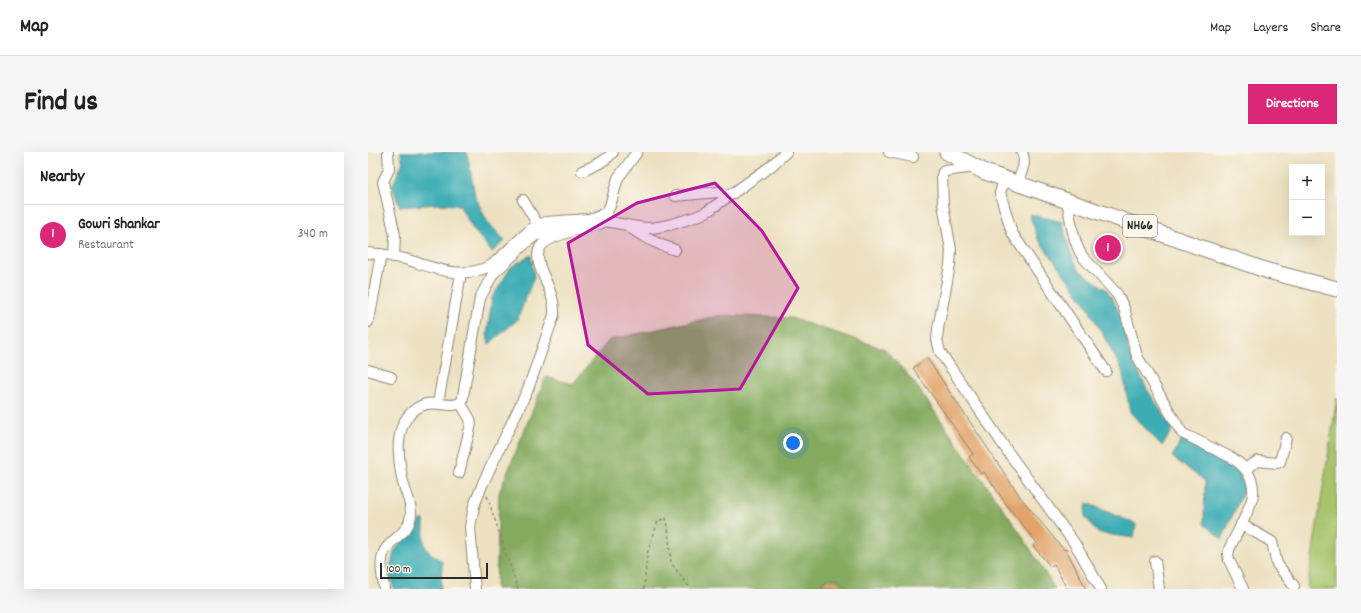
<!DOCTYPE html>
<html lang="en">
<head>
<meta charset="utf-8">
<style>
	:root { --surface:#fff; --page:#f6f6f6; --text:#202124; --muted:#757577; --line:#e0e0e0; --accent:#db2777 }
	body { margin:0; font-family:Dekko,sans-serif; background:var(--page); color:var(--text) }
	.controls { position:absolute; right:12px; top:12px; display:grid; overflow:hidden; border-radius:0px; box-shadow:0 4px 16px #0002 }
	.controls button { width:36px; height:36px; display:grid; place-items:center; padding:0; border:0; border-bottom:1px solid var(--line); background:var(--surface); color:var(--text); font:20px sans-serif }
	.scale { position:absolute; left:12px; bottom:10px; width:108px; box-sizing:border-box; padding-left:4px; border:2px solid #2b2b2b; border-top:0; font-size:11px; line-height:14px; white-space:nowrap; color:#2b2b2b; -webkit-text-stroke:3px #fbf7ec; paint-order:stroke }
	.you { position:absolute; left:425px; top:291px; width:14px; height:14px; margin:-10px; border:3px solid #fff; border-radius:50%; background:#1a73e8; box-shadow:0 0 0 6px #1a73e833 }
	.badge { display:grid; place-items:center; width:26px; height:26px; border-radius:50%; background:var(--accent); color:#fff; font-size:13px; font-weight:700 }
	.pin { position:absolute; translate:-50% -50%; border:2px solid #fff; box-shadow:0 1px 4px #0006 }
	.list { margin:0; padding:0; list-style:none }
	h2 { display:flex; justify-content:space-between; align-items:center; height:52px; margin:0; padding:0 16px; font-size:17px }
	h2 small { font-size:13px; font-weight:400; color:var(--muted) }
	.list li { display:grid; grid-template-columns:26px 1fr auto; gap:12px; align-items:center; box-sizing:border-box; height:60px; padding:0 16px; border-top:1px solid var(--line) }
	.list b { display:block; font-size:15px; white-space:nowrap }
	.list p { margin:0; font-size:13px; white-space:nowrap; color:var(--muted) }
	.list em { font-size:13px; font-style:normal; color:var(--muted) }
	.map { position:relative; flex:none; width:969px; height:437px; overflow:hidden; border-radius:0px }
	header { display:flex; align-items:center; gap:24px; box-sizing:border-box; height:56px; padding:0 20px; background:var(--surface); border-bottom:1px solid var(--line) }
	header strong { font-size:19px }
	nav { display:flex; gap:22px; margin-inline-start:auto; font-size:14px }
	.intro { display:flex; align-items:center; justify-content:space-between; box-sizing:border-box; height:96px; padding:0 24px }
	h1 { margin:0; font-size:28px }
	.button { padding:10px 18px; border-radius:0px; background:var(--accent); color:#fff; font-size:14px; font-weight:700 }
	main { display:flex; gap:24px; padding:0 24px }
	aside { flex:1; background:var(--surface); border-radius:0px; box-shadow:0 4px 16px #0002 }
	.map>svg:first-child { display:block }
</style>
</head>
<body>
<header>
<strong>Map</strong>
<nav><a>Map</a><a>Layers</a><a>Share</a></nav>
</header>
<div class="intro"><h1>Find us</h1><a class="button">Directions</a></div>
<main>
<aside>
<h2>Nearby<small></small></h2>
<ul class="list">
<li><span class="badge">1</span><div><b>Gowri Shankar</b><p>Restaurant</p></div><em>340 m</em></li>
</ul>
</aside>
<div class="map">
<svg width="969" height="437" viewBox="0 0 969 437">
	<rect width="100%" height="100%" fill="#fbf7ec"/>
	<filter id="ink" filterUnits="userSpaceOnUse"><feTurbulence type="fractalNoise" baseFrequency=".025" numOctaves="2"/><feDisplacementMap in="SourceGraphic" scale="8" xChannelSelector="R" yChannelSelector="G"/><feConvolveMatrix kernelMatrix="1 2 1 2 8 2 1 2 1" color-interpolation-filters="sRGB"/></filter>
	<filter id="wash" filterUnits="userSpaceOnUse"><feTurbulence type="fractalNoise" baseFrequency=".012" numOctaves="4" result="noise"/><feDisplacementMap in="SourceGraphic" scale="16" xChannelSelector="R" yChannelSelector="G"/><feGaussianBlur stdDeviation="0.9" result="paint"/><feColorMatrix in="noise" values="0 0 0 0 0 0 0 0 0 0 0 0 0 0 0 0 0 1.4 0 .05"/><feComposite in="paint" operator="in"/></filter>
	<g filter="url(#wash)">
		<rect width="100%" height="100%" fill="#ede1c1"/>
		<polygon fill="#a6c46b" stroke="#68784b" points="969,246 969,437 939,437"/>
		<polygon fill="#84aa5f" stroke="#586a45" points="353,163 423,166 517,197 545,229 653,382 687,437 128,437 131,341 178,225 205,232 241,188"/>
		<g fill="#3cadb5" stroke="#346c70">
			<polygon points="32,0 99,0 107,44 119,69 137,89 124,100 105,77 91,53 70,52 32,55 24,34 35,10"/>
			<polygon points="662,62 694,70 702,99 711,118 739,138 746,150 756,172 761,202 780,239 805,277 794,294 762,260 754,218 718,152 670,87 663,67"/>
			<polygon points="163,103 166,125 149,168 121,192 119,183 124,146 143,115"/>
			<polygon points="814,287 856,307 868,315 877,335 854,387 836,372 837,329 804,305"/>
			<polygon points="719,351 768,372 766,386 730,381 717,364"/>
			<path d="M 52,368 L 56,368 C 56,392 52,396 74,409 L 73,437 L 26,437 L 21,420 L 26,400 L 39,382 L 46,379 Z"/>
		</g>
		<g id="blocks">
			<g fill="#e2a46b">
				<polygon points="559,206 653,346 696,398 698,397 718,437 699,437 686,412 683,415 665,394 669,391 641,356 616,320 613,322 601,305 605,302 545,216"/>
				<polygon points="459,429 468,429 477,437 452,437"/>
			</g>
		</g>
	</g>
	<g filter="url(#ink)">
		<use href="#blocks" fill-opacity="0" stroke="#8c8676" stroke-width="1"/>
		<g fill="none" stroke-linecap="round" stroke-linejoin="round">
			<defs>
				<g id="minor">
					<polyline points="20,0 21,17 15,30 27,83 26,105"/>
					<polyline points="521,0 545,5"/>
					<polyline points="607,15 577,19 575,20 574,23 575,52 583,98 582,113 570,177 569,187 572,200 640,300 707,392 733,437"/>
					<path d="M 214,19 C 226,14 237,10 245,0"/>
					<polyline points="636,27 632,41 644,81 738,219"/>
					<path d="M 649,31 C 653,21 659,11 654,0"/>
					<polyline points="307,44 350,40 354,41 360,44"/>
					<polyline points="155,48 170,73"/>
					<path d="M 699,49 C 703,67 704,87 714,104 L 749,142 L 756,156 L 769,204 L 814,281 L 864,306 C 877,314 886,326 885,342 C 884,354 868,383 862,395 L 860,402 L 861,408 L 875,437"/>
					<path d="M 236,69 C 250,71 265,75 280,76 C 293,76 329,66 340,59 L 403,14 L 418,0"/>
					<path d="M 260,74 C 274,85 289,92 307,98"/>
					<path d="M 0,101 C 12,102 25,104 37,107 C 67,116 93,129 124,113 L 163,77 L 170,73 L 178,70 L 221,67 L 238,61 L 242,54 L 250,26 L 269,0"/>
					<polyline points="0,170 3,158 13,102"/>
					<polyline points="0,218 23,225"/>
					<polyline points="70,251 93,121"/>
					<polyline points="878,316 890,309 909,311 912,310 918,286"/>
					<polyline points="91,321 103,272 102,267 93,252"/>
					<polyline points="873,372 904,390 909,412 926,434"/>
					<polyline points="787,409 791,437"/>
					<path d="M 16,437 C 15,426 11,411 16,400 C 24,384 42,383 43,361 C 43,348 36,338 34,326 C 30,304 26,275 45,259 C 64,243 80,259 94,250 L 112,146 L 125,122 L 159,90 L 167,84 L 184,78 L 221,75"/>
					<path d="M 107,437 L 102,375 L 106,354 L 115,331 L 160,237 L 186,163 C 187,150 182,139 177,127 C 173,119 168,107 171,98 C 175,83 218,76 232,72 L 236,69 L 238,61"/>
				</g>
				<polyline id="highway" points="579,0 617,20 691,46 900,119 969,137"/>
			</defs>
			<use href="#minor" stroke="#8c8676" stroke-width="12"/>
			<use href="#highway" stroke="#8c8676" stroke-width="17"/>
			<g stroke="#8c8676" stroke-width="1.5" stroke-dasharray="3 3" stroke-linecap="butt">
				<polyline points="119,344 150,437"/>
				<polyline points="276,437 279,402 290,369 298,366 300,375 303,411 323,437"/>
			</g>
			<use href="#minor" stroke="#fff" stroke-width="10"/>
			<use href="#highway" stroke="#fff" stroke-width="15"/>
		</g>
	</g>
	<path fill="#b5179e" fill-opacity="0.2" stroke="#b5179e" stroke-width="3" stroke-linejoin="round" d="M 347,31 L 394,79 L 430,136 L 372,237 L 280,242 L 220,193 L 200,91 L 269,51 Z"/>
	<g text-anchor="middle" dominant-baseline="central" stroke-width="3" stroke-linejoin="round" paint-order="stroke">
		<rect fill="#fbf7ec" stroke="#696865" stroke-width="1" x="755" y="63" width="34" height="22" rx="3"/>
		<g font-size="13" font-weight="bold" fill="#2b2b2b">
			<text x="772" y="74">NH66</text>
		</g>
	</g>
</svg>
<div class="controls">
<button>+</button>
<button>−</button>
</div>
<div class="scale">100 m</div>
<div class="you"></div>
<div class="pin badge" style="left:740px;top:96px">1</div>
</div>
</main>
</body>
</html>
